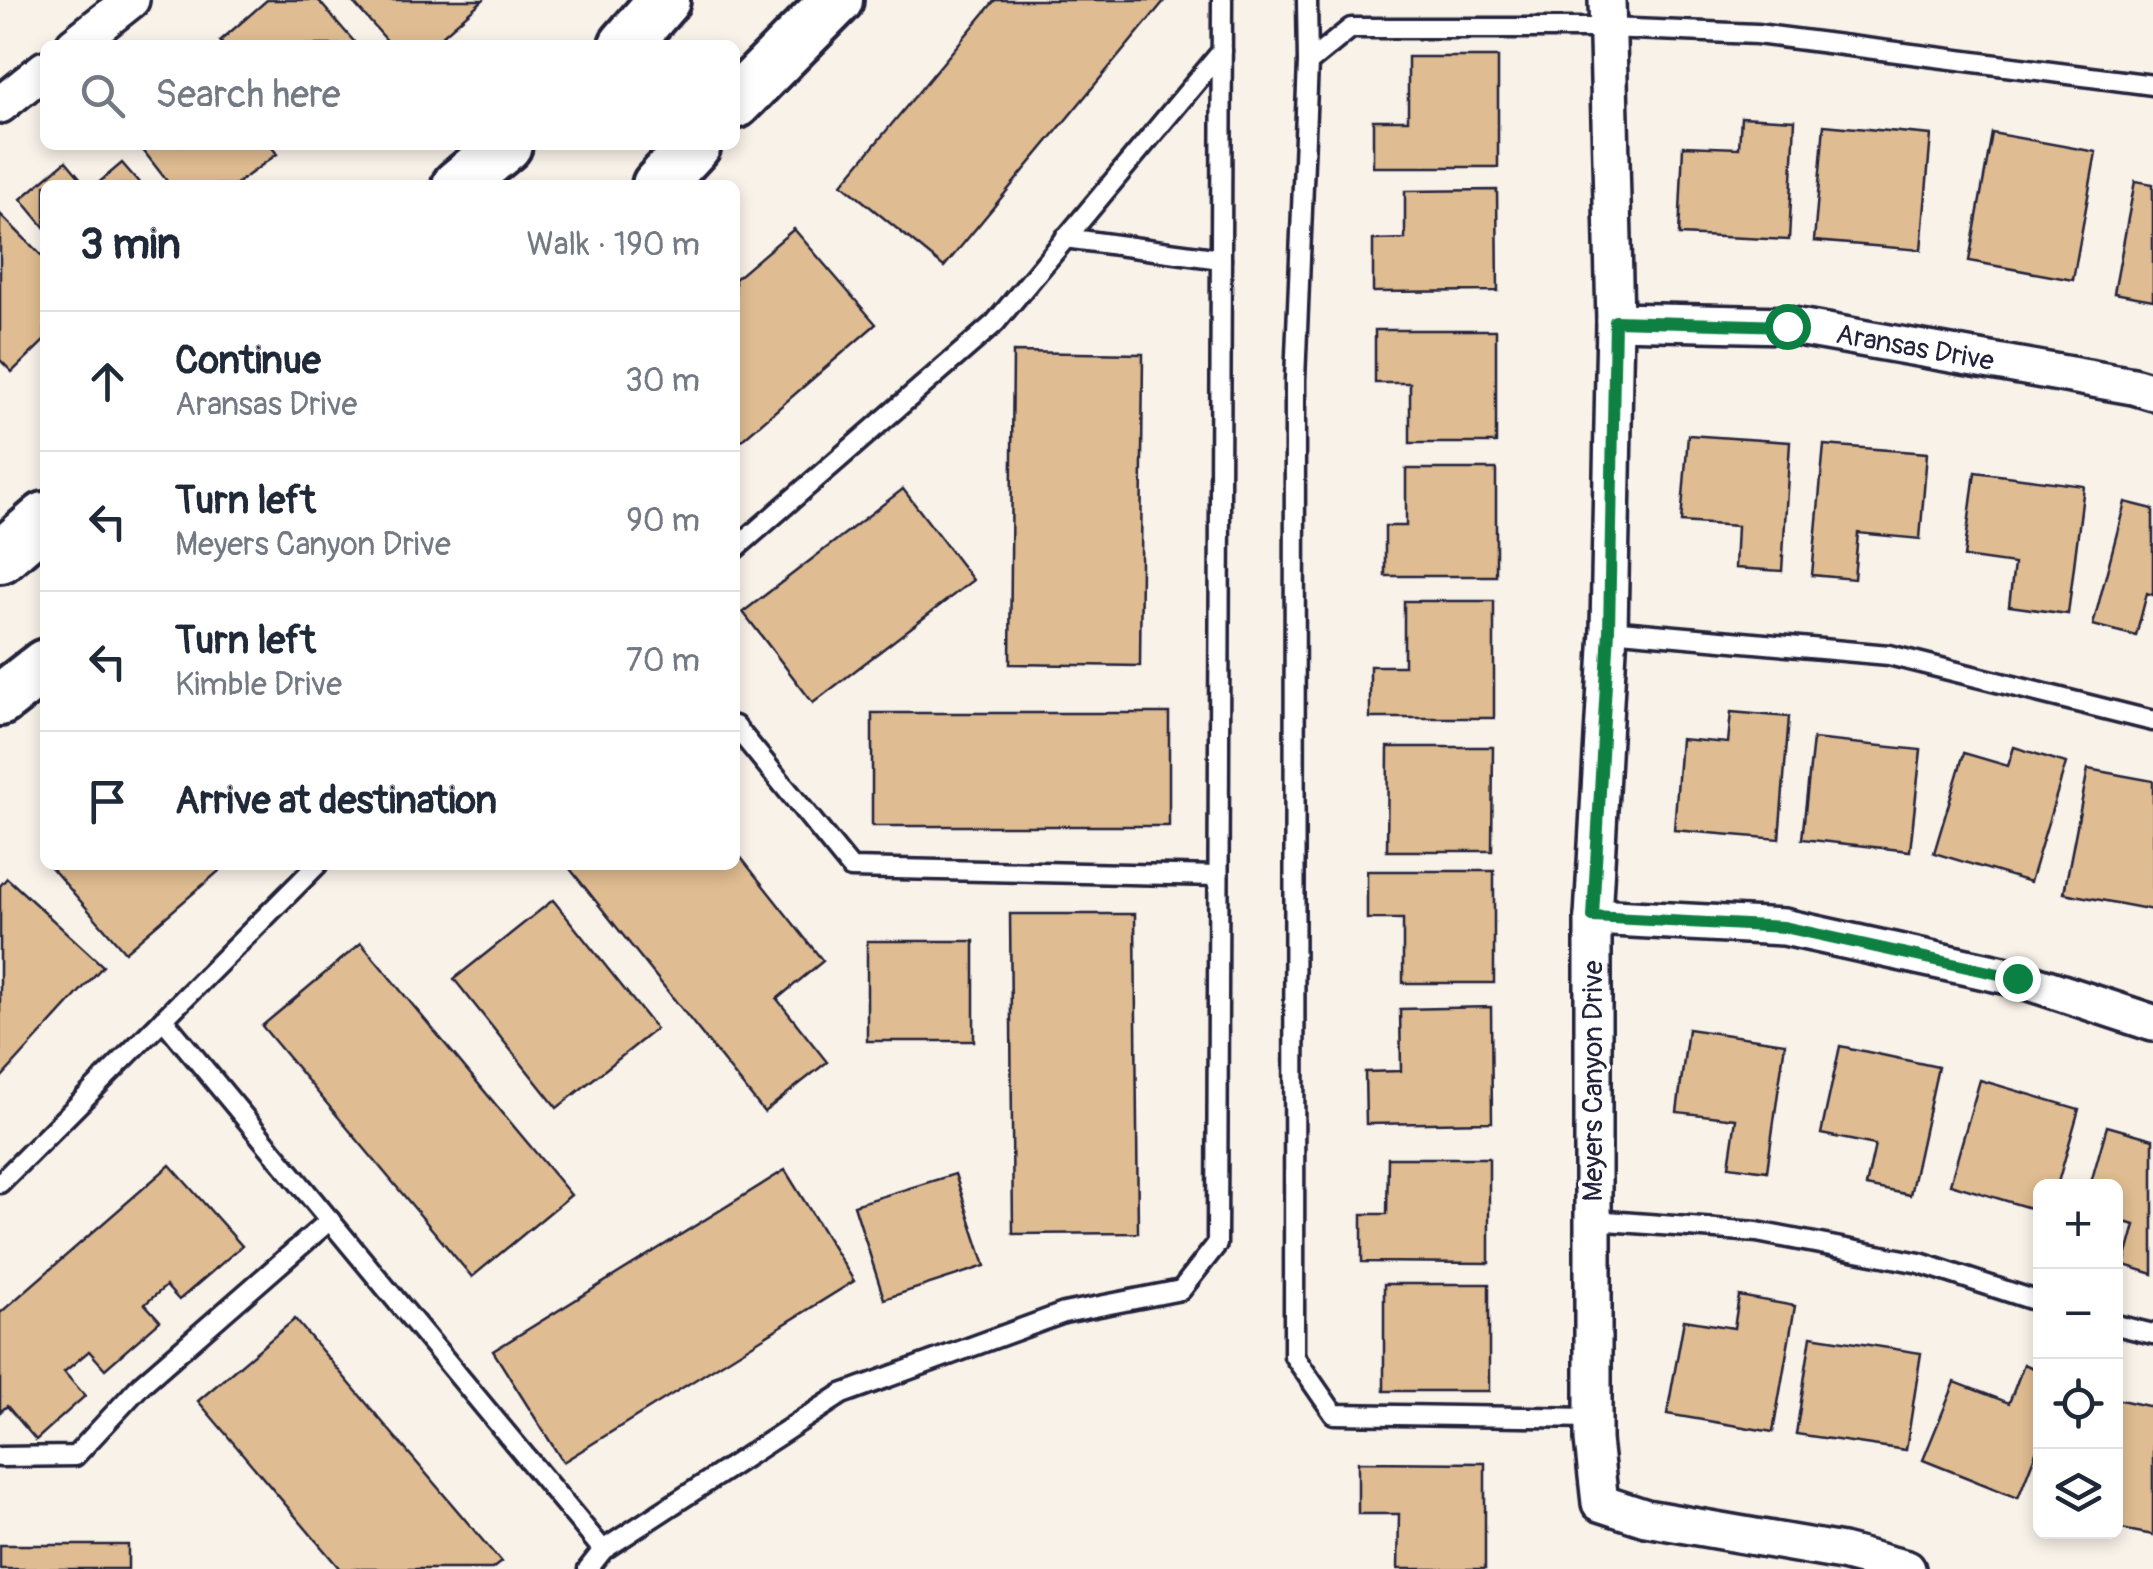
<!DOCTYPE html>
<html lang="en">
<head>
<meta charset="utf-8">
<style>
	:root { --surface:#fff; --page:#f6f6f7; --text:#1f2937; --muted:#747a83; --line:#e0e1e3 }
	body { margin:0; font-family:Pangolin,sans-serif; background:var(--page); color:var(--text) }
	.controls { position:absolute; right:30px; bottom:30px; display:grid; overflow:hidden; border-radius:15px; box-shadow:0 5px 15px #0003 }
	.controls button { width:90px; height:90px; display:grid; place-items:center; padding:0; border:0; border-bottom:2px solid var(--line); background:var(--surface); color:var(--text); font:50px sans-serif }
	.stop { position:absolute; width:30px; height:30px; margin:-22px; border:8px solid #0b8043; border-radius:50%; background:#fff }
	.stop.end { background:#0b8043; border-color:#fff; box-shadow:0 2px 10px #0008 }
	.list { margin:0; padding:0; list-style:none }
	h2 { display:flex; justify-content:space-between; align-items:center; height:130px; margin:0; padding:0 40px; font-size:42px }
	h2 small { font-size:32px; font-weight:400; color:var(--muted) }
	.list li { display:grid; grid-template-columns:65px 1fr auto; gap:30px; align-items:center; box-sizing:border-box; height:140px; padding:0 40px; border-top:2px solid var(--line) }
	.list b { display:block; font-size:38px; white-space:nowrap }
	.list p { margin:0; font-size:32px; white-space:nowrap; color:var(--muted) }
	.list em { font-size:32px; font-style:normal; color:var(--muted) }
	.icon { flex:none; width:55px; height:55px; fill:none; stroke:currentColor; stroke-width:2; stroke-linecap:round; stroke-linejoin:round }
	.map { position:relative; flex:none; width:2153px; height:1569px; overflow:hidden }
	.search { position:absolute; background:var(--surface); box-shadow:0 5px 15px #0003; left:40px; top:40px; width:700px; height:110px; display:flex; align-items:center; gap:25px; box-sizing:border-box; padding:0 35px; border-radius:15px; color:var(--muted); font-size:38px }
	.panel { position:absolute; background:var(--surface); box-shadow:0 5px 15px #0003; left:40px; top:180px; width:700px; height:690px; border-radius:15px }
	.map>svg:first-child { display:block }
</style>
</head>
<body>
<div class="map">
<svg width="2153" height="1569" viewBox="0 0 2153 1569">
	<rect width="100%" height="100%" fill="#f9f2e9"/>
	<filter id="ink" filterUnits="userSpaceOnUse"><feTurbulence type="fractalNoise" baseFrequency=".01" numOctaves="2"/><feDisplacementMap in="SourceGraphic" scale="20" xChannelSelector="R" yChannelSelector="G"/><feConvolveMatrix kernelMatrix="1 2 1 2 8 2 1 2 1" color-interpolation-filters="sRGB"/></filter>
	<g filter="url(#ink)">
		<g fill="#dfbc91" stroke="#22223b" stroke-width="2.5">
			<polygon points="267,0 318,0 357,45 223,45 220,41"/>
			<polygon points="351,0 483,0 432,45 391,45"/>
			<polygon points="995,0 1165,0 944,267 842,184"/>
			<polygon points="1408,57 1498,57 1498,167 1373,167 1373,120 1408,120"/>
			<polygon points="1741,117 1795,120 1789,240 1679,235 1683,146 1739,148"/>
			<polygon points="1824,125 1931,135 1921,250 1814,241"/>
			<polygon points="1992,133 2096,152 2073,280 1969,261"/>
			<polygon points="139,145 270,145 277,154 235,185 170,185"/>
			<polygon points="66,161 86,185 45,185 45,228 21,199"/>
			<polygon points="122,163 141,185 96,185"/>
			<polygon points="2135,181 2153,184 2153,300 2114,293"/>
			<polygon points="1497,190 1498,291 1373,292 1373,240 1405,239 1405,191"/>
			<polygon points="0,214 45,259 45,340 12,372 0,360"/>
			<polygon points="794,229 876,324 735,446 735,279"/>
			<polygon points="1375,330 1496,330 1496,443 1410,443 1410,383 1375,383"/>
			<polygon points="1013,352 1143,354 1140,666 1010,664"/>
			<polygon points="1688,435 1790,442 1782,571 1735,568 1737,526 1681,522"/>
			<polygon points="1824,445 1927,453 1920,539 1858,533 1854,579 1812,575"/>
			<polygon points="1406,469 1496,469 1496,576 1385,576 1385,526 1406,526"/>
			<polygon points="1975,472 2084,486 2068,614 2009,606 2014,564 1964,557"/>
			<polygon points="903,489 973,580 813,703 743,612"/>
			<polygon points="2125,502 2153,509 2153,595 2147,593 2136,636 2093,625"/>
			<polygon points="1404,601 1494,601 1494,718 1370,718 1370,666 1404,666"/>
			<polygon points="1731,712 1789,717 1779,839 1674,830 1681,739 1728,743"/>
			<rect x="872" y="713" width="297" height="113"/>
			<polygon points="1813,739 1921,750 1910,851 1802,839"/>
			<polygon points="1388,747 1493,747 1492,851 1387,851"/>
			<polygon points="2014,747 2066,763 2030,882 1934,853 1964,753 2008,766"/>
			<polygon points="2088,769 2153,781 2153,910 2064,893"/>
			<polygon points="735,850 823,961 777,999 827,1062 764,1112 567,865 735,865"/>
			<polygon points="49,865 226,865 125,952"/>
			<polygon points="1367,871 1494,871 1494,983 1403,983 1403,919 1367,919"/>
			<polygon points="7,878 103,966 0,1079 0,886"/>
			<polygon points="553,900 656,1029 557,1108 454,979"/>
			<polygon points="1010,914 1135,914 1138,1233 1013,1234"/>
			<rect x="867" y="941" width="107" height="100"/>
			<polygon points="361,943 571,1195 472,1277 262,1026"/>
			<polygon points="1491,1007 1492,1122 1366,1124 1365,1072 1401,1071 1400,1009"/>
			<polygon points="1688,1029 1785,1043 1767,1171 1729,1166 1736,1119 1677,1112"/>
			<polygon points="1840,1046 1938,1067 1910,1195 1866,1186 1875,1145 1821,1134"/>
			<polygon points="1980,1080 2079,1109 2057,1186 2040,1186 2040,1211 1950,1184"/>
			<polygon points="2107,1126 2153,1139 2153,1274 2124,1265 2135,1225 2116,1220 2116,1186 2090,1186"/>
			<polygon points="1388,1158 1489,1158 1489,1263 1362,1262 1362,1214 1387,1214"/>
			<polygon points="170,1165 242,1246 179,1300 166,1286 145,1304 160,1321 105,1369 89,1351 64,1372 85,1396 36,1440 7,1406 0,1412 0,1313"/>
			<polygon points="785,1170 854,1281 563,1462 493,1351"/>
			<polygon points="955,1174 985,1266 884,1299 854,1205"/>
			<rect x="1384" y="1284" width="105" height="107"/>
			<polygon points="1739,1296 1795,1306 1773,1432 1667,1414 1684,1320 1734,1328"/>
			<polygon points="295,1319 501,1562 492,1569 340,1569 198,1401"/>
			<polygon points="1811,1336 1921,1353 1906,1450 1796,1434"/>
			<polygon points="2024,1364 2040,1371 2040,1442 2018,1498 1923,1460 1955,1382 2009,1403"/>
			<polygon points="2116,1399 2153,1407 2153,1535 2116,1528"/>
			<polygon points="1358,1462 1485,1463 1485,1569 1398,1569 1399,1514 1358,1514"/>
			<rect x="0" y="1545" width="128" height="24"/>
		</g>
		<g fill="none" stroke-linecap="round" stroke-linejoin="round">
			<defs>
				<g id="service">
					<polyline points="1307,0 1308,63"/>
					<polyline points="1065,238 1221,259"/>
					<polyline points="735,549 995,323 1222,51"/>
					<polyline points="1609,630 1889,655 2153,721"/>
					<polyline points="735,726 851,868 1218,876"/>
					<polyline points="163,1019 603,1550"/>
					<polyline points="0,1183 317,865"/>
					<polyline points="1593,1220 1757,1232 1920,1263 2040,1302"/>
					<polyline points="2116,1325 2153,1334"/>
					<polyline points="1593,1418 1334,1414 1294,1356 1295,380 1308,63 1351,28 1607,28 1757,34 2153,85"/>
					<polyline points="0,1457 75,1456 141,1385 330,1220"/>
					<polyline points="588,1569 603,1550 842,1394 1064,1313 1181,1290 1217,1244 1222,0"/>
				</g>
				<g id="minor">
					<polyline points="1607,0 1615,321 1609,630 1593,917 1593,1440 1600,1503 1646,1518 1842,1552 1907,1569"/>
					<polyline points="74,45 131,0"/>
					<polyline points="0,105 45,69"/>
					<path id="s1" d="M 1615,321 L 1787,325 L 2133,386 L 2153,392"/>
					<polyline points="1593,917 1784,927 2017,978 2153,1023"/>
				</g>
				<g id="secondary">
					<polyline points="625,45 664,0"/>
					<polyline points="735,103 837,0"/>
					<polyline points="458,185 506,145"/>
					<polyline points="658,185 695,145"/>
					<polyline points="0,557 45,518"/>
					<polyline points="0,700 45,665"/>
				</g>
			</defs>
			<use href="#service" stroke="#22223b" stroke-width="25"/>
			<use href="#minor" stroke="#22223b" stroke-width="42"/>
			<use href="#secondary" stroke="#22223b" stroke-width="58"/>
			<use href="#service" stroke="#fff" stroke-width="18"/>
			<use href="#minor" stroke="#fff" stroke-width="35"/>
			<use href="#secondary" stroke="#fff" stroke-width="50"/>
		</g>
	</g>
	<g fill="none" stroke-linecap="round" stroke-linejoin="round" filter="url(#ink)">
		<polyline stroke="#0b8043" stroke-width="12" points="1787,326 1615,321 1609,630 1593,917 1784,927 2017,978"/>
	</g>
	<g text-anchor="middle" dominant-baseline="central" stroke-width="8" stroke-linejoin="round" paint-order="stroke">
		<g font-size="28" fill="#22223b" stroke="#fff">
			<text stroke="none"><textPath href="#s1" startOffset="302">Aransas Drive</textPath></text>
			<text transform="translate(1593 1081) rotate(-90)">Meyers Canyon Drive</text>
		</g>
	</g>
</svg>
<div class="controls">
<button>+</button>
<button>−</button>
<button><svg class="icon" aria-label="locate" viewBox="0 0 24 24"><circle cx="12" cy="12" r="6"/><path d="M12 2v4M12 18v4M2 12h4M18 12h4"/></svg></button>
<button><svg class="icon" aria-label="layers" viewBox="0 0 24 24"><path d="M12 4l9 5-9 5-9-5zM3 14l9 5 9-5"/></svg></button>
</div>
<div class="stop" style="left:1787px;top:326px"></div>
<div class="stop end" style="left:2017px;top:978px"></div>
<div class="search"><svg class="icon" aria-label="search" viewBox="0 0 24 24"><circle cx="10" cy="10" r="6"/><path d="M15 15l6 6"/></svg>Search here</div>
<section class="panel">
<h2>3 min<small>Walk · 190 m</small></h2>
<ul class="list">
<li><svg class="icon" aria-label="ahead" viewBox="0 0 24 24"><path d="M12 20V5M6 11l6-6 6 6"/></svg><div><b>Continue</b><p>Aransas Drive</p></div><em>30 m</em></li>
<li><svg class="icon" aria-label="left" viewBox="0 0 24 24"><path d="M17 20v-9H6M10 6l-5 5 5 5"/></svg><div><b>Turn left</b><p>Meyers Canyon Drive</p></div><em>90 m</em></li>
<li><svg class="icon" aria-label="left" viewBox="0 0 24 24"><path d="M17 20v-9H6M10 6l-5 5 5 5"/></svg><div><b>Turn left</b><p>Kimble Drive</p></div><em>70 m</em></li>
<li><svg class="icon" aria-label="arrive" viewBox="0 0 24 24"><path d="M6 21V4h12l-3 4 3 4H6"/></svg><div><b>Arrive at destination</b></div></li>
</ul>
</section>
</div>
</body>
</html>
